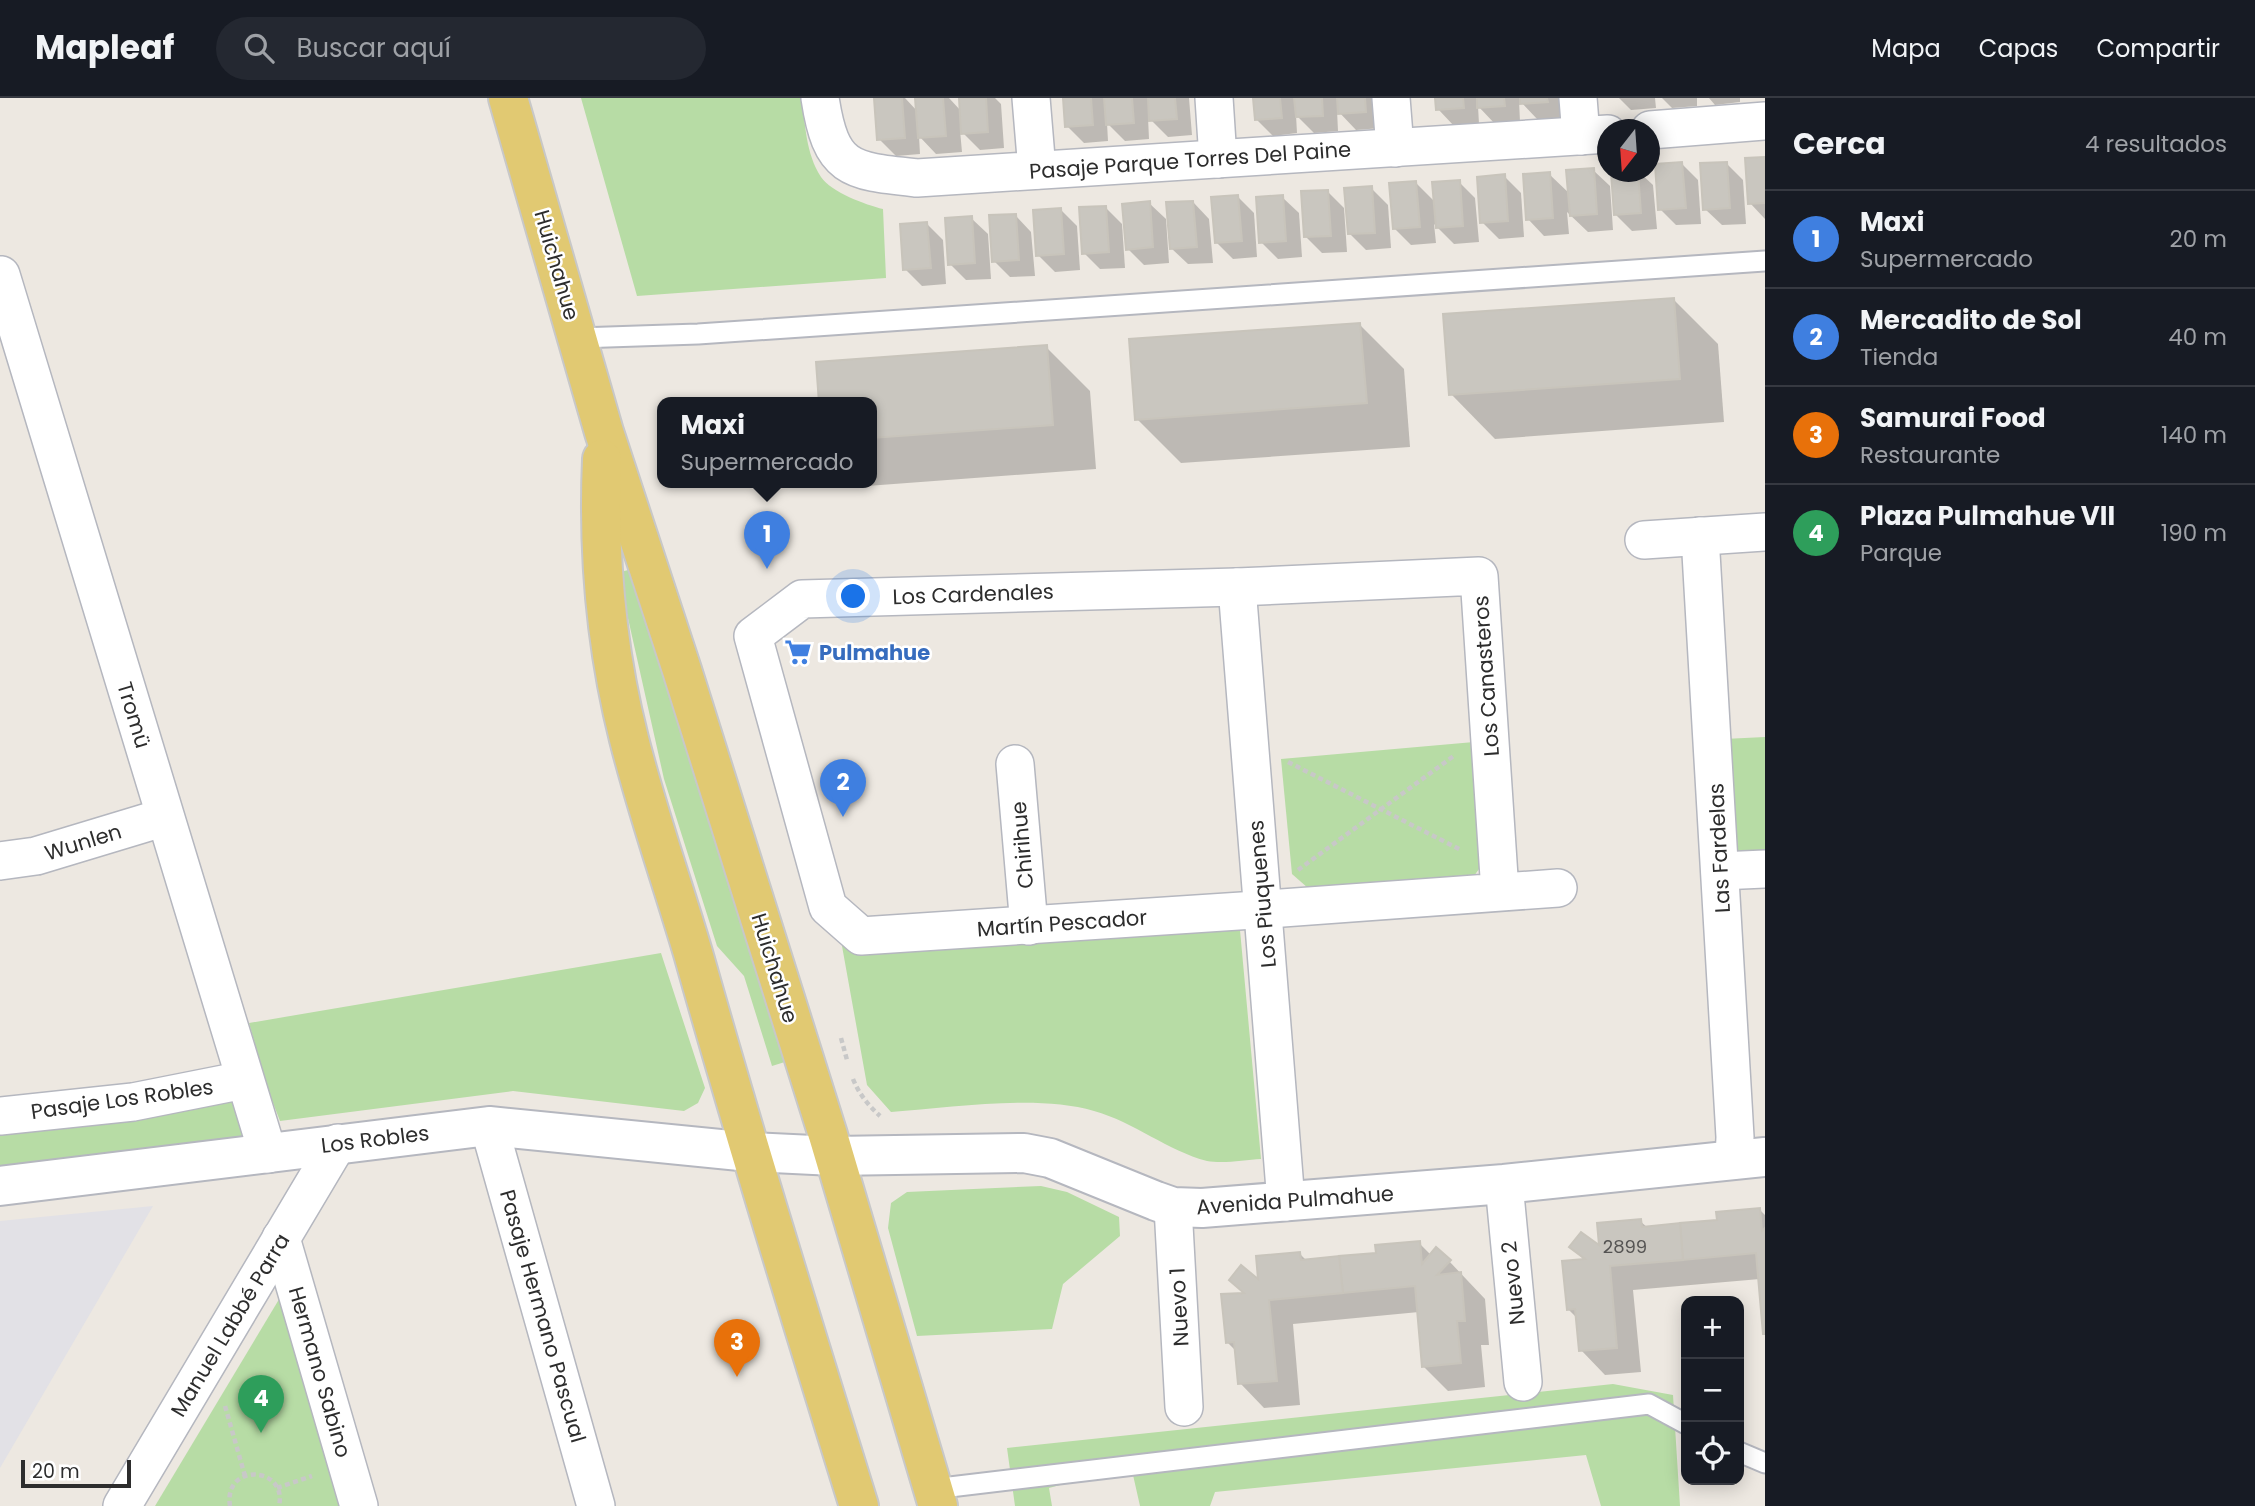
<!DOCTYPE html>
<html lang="es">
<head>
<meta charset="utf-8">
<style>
	:root { --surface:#171b24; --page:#242831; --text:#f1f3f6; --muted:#9ea1a6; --line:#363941; --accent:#2563eb }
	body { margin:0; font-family:Poppins,sans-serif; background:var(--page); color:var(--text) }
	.controls { position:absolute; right:21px; bottom:21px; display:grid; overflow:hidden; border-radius:14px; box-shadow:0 4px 18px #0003 }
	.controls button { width:63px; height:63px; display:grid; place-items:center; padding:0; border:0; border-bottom:2px solid var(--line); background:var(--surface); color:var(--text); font:35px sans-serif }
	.compass { position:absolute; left:1597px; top:21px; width:63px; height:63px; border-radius:50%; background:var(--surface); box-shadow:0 4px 18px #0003; rotate:197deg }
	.scale { position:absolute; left:21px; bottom:18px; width:110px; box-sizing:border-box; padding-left:7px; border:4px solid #2d2d2d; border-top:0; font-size:19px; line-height:24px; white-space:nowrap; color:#2d2d2d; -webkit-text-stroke:5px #fff; paint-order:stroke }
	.you { position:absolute; left:854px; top:499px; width:24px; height:24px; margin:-18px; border:5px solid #fff; border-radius:50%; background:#1a73e8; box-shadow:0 0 0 10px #1a73e833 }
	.badge { display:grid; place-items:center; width:46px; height:46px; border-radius:50%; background:var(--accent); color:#fff; font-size:23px; font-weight:700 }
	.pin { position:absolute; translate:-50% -58px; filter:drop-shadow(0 2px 4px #0008) }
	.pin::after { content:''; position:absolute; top:37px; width:24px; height:21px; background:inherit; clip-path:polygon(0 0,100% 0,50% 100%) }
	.popup { position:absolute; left:657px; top:299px; width:220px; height:91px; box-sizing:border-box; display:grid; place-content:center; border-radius:14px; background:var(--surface); filter:drop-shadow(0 2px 5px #0005); font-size:23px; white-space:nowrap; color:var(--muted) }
	.popup b { font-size:26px; color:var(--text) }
	.popup::after { content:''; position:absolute; left:50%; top:100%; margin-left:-14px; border:14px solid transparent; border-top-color:var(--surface) }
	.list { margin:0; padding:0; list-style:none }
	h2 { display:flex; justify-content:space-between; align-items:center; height:91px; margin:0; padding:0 28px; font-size:30px }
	h2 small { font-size:23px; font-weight:400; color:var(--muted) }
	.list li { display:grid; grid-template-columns:46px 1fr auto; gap:21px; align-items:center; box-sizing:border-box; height:98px; padding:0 28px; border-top:2px solid var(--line) }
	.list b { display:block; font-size:26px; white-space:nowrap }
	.list p { margin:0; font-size:23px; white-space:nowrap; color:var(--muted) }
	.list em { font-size:23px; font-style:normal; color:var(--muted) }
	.icon { flex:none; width:38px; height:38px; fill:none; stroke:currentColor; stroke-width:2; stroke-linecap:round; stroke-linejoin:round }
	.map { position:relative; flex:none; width:1765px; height:1408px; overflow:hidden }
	header { display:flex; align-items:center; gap:42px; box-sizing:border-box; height:98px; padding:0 35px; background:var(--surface); border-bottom:2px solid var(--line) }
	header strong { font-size:33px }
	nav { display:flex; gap:38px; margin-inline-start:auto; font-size:24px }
	.search { width:490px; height:63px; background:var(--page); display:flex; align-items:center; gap:18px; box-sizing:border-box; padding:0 24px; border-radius:38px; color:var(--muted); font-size:26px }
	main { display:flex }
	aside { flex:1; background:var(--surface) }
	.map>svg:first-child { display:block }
</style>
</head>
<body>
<header>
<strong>Mapleaf</strong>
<div class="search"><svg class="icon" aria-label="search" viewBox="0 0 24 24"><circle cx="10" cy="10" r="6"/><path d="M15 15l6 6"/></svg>Buscar aquí</div>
<nav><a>Mapa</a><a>Capas</a><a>Compartir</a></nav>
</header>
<main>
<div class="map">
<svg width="1765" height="1408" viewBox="0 0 1765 1408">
	<rect width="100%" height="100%" fill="#ede8e1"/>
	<polygon fill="#e2e1e6" points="153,1108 0,1370 0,1123"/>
	<g fill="#b7dca5">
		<path d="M 581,0 L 802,0 C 805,26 806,56 821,79 C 831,94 866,107 883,111 L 886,180 L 637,198 Z"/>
		<polygon points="628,472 634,477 788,963 772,968 744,878 717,848 664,681 619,480 621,474"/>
		<polygon points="1765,639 1765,760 1730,762 1724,641"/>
		<polygon points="1474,644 1484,764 1474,778 1308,790 1292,776 1281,661"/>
		<path d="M 1240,832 L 1261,1061 C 1245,1062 1223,1066 1207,1063 C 1168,1053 1134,1024 1094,1013 C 1036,996 952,1010 891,1014 L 867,987 L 842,848 Z"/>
		<polygon points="661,855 705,990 698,1005 684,1013 513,993 280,1023 268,992 249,925"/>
		<polygon points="237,995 254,1046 0,1077 0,1030"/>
		<polygon points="1041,1088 1067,1094 1119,1119 1120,1138 1063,1186 1052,1231 917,1238 888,1130 891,1105 907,1094"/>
		<polygon points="281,1198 344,1408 155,1408"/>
		<polygon points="1613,1286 1673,1297 1680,1408 1601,1408 1586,1357 1215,1394 1210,1408 1140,1408 1131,1368 1049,1390 1052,1408 1015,1408 1007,1350"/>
	</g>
	<g fill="#0003">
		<polygon points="876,0 905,0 918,14 917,0 949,0 961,13 961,0 995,0 1001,6 1004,50 980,52 960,32 962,54 936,56 919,38 920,56 896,58 879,41"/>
		<polygon points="1065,0 1189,0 1192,37 1168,39 1148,19 1149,41 1125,43 1107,25 1108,43 1084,45 1067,28"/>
		<polygon points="1255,0 1379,0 1381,30 1356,32 1337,12 1338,33 1314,35 1296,17 1297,35 1273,38 1256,21"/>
		<polygon points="1437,0 1562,0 1563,20 1538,22 1519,2 1520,24 1495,26 1478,8 1479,26 1454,28 1438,11"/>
		<polygon points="1619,0 1655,0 1656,10 1631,12"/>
		<polygon points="1662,0 1697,0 1697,8 1672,10"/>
		<polygon points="1709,0 1740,0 1740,4 1715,7"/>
		<polygon points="1765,60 1765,121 1750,105 1746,62"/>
		<polygon points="1726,65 1743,82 1746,126 1722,127 1705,111"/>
		<polygon points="1682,66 1698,82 1701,126 1676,127 1660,111"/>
		<polygon points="1593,72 1610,88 1613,132 1588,134 1567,114 1569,136 1544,138 1528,121 1549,76 1570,96"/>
		<polygon points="1612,74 1639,74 1653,87 1657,131 1632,133 1615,116"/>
		<polygon points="1504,78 1521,95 1524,139 1499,141 1482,124"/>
		<polygon points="1459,84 1475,100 1479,144 1454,146 1434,126 1436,145 1411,147 1394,130 1416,85 1436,105"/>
		<polygon points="1371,90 1388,107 1391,150 1366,152 1350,136"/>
		<polygon points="1327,93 1344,110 1347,154 1322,155 1306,139"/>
		<polygon points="1238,99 1254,115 1257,159 1233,161 1216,144"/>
		<polygon points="1282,99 1299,115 1302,159 1278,161 1261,144"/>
		<polygon points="1193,104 1209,121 1213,165 1188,166 1171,150"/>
		<polygon points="1149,105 1166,121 1169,165 1144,167 1128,151"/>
		<polygon points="1105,109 1122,126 1125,170 1100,171 1084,155"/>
		<polygon points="1060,111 1077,128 1080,172 1055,174 1038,157"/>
		<polygon points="1015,117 1031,134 1035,178 1010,179 994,163"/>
		<polygon points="971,120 988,136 991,181 966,182 950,166"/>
		<polygon points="927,126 943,142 946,186 922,188 905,171"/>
		<polygon points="1674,202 1718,246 1724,324 1495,341 1451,296"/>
		<polygon points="1360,227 1404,271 1410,349 1181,365 1137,321"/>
		<polygon points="1046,249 1090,293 1096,371 867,388 865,385 872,385 872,305"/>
		<polygon points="1759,1111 1765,1117 1765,1235 1760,1181 1633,1192 1641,1274 1605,1277 1581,1252 1577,1220 1568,1211 1585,1163 1572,1149 1601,1151 1640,1123 1648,1130 1718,1123"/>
		<polygon points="1419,1145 1431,1157 1449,1163 1485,1201 1489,1247 1481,1247 1485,1289 1448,1293 1424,1269 1419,1214 1293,1226 1300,1307 1264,1310 1240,1285 1236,1253 1227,1244 1245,1196 1231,1182 1260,1185 1300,1156 1307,1163 1378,1156"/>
	</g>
	<g fill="#c9c6bf" stroke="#c8c4bb" stroke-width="2">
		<polygon points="874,0 902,0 905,40 877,42"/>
		<polygon points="915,0 943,0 946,38 918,40"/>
		<polygon points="959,0 986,0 988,34 961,36"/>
		<polygon points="1063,0 1091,0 1093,27 1065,29"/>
		<polygon points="1104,0 1132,0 1134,25 1106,27"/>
		<polygon points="1148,0 1175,0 1177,21 1149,23"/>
		<polygon points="1253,0 1280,0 1282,20 1255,22"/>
		<polygon points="1294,0 1322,0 1323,18 1296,19"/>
		<polygon points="1337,0 1365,0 1366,14 1338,16"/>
		<polygon points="1435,0 1463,0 1464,10 1436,12"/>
		<polygon points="1477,0 1504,0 1505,8 1477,10"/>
		<polygon points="1520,0 1547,0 1548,4 1520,6"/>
		<polygon points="1765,59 1765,105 1748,106 1745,60"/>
		<polygon points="1682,64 1686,110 1658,112 1655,66"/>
		<polygon points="1727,64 1730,110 1703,112 1700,65"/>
		<polygon points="1594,70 1597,116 1570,118 1566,72"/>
		<polygon points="1550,74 1553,120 1526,122 1523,76"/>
		<polygon points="1611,74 1638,74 1641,115 1614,117"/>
		<polygon points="1505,76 1508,123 1480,125 1477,79"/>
		<polygon points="1460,82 1463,128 1436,130 1432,84"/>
		<polygon points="1416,83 1420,129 1393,131 1389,85"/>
		<polygon points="1372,88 1375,135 1348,136 1344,90"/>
		<polygon points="1328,92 1331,138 1304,139 1301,93"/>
		<polygon points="1238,97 1242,143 1215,145 1211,99"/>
		<polygon points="1283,97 1286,143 1259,145 1256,99"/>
		<polygon points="1150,103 1153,149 1126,152 1122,106"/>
		<polygon points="1193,103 1197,149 1170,151 1166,104"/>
		<polygon points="1106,108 1109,154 1082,156 1079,109"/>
		<polygon points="1061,110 1064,156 1036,158 1033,112"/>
		<polygon points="1016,116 1019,162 992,164 989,117"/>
		<polygon points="972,118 975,165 948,167 945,120"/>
		<polygon points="927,124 931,170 903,172 900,126"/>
		<polygon points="1674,200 1680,281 1449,297 1443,216"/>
		<polygon points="1360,225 1367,305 1135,322 1129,241"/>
		<polygon points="1047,247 1053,327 872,340 872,305 819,305 816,264"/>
		<polygon points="1760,1110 1762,1133 1765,1130 1765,1236 1763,1236 1756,1155 1683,1162 1680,1125 1717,1122 1716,1114"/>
		<polygon points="1641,1121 1642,1129 1680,1125 1683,1162 1610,1168 1617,1250 1579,1253 1575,1211 1567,1212 1562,1163 1585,1161 1569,1149 1581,1134 1599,1147 1597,1125"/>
		<polygon points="1420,1143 1422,1166 1436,1149 1451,1162 1437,1177 1461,1174 1465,1223 1457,1223 1461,1265 1422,1269 1415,1188 1343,1195 1339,1158 1376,1155 1375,1147"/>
		<polygon points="1300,1154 1301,1162 1339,1158 1343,1195 1269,1202 1277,1283 1238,1286 1234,1244 1226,1245 1221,1196 1244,1195 1229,1182 1241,1167 1258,1181 1256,1158"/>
	</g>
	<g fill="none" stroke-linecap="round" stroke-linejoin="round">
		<defs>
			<g id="lane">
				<polyline points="578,240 698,236 1765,163"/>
				<polyline points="1739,1354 1765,1365"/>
				<polyline points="933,1391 1649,1306 1686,1326"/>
			</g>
			<g id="street">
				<path d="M 820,0 C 831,72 849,73 917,80 L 1608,36"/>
				<polyline points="1031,0 1037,72"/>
				<polyline points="1214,0 1218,61"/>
				<polyline points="1391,0 1395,50"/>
				<polyline points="1578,0 1581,38"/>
				<polyline points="1650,32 1765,23"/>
				<polyline points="1,177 268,1056"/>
				<polyline points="1700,438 1735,1039 1734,1062"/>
				<polyline points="1644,442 1765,434"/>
				<polyline points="1237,489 1286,1104"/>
				<polyline points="1015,666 1029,828"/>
				<polyline points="0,763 36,758 165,719"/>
				<polyline points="1720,773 1765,771"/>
				<path d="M 1500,794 L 1479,478 L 1237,489 L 802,501 L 753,538 L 828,809 L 861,838 C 1093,823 1326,808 1558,790"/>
				<polyline points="0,1018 133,1004 244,982"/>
				<polyline points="489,1028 596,1408"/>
				<polyline points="1504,1086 1523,1284"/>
				<polyline points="1173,1109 1184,1309"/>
				<polyline points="281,1140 359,1408"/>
				<polyline points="122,1408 338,1045"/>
			</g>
			<polyline id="secondary" points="0,1088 489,1028 750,1054 834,1058 1024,1055 1050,1060 1156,1103 1173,1109 1202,1110 1504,1086 1765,1059"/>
			<g id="primary">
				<polyline points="508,0 604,334 682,572 828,1037 938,1408"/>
				<path d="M 602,361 C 598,454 606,550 629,641 C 647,713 672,784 693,855 C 745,1040 802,1224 859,1408"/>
			</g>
		</defs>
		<use href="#lane" stroke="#b5b7bf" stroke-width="23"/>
		<use href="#street" stroke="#b5b7bf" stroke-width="40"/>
		<use href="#secondary" stroke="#b5b7bf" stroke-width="42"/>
		<use href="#primary" stroke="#c8c8c8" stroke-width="42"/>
		<g stroke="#c8c8c8" stroke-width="4.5" stroke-dasharray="5 3.5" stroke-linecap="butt">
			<polyline points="1288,664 1461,752"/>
			<polyline points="1298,772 1455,657"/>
			<polyline points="841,940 847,962"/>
			<path d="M 853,981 C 859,996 868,1007 880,1018"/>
			<polyline points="225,1308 245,1378"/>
			<polyline points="277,1390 312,1378"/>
			<path d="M 230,1408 C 223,1364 288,1368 279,1408"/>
		</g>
		<use href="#lane" stroke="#fff" stroke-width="19"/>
		<use href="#street" stroke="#fff" stroke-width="37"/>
		<use href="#secondary" stroke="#fff" stroke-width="38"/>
		<use href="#primary" stroke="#e1c972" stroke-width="38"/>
	</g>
	<defs>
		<symbol id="supermarket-bare" viewBox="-9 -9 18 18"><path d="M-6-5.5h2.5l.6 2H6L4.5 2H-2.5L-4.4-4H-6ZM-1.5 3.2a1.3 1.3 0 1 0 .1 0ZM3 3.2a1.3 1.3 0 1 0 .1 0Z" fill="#3f7fe0" stroke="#fff" stroke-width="2.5" paint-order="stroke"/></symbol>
	</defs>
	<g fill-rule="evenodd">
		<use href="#supermarket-bare" x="779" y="535" width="38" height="38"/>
	</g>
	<g text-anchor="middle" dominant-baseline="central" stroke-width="5" stroke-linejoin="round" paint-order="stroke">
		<g font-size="18" fill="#545352">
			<text x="1625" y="1148">2899</text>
		</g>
		<g font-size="21" fill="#2d2d2d" stroke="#fff">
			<text transform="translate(1190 62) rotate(-4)">Pasaje Parque Torres Del Paine</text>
			<text transform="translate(557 167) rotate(74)">Huichahue</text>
			<text transform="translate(973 496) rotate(-2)">Los Cardenales</text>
			<text transform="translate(1486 578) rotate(-94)">Los Canasteros</text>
			<text transform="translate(134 617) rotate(73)">Tromü</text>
			<text transform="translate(83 744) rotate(-17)">Wunlen</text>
			<text transform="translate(1022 747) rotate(-95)">Chirihue</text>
			<text transform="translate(1719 750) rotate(-93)">Las Fardelas</text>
			<text transform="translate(1262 796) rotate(-95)">Los Piuquenes</text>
			<text transform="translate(1062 825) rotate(-4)">Martín Pescador</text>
			<text transform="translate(775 870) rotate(73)">Huichahue</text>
			<text transform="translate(122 1001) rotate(-8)">Pasaje Los Robles</text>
			<text transform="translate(375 1041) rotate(-7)">Los Robles</text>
			<text transform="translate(1295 1102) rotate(-4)">Avenida Pulmahue</text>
			<text transform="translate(1513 1185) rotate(-96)">Nuevo 2</text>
			<text transform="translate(1179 1209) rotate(-93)">Nuevo 1</text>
			<text transform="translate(543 1218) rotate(74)">Pasaje Hermano Pascual</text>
			<text transform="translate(230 1227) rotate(-59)">Manuel Labbé Parra</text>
			<text transform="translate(320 1274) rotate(74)">Hermano Sabino</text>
		</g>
		<g font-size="21" font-weight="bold" fill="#366cbe" stroke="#fff" text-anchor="start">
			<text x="819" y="554">Pulmahue</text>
		</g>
	</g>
</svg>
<div class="controls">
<button>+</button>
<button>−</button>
<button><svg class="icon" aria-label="locate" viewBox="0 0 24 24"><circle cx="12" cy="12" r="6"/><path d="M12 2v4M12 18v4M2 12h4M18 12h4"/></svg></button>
</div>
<svg class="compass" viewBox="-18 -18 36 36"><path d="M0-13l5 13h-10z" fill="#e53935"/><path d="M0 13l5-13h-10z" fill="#9ea1a6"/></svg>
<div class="scale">20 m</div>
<div class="you"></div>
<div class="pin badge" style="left:767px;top:471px;background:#3f7fe0">1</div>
<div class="popup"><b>Maxi</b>Supermercado</div>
<div class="pin badge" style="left:843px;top:719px;background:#3f7fe0">2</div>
<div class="pin badge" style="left:737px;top:1279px;background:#e8710a">3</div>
<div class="pin badge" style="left:261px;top:1335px;background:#2e9e5b">4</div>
</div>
<aside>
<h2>Cerca<small>4 resultados</small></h2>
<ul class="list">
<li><span class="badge" style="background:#3f7fe0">1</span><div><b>Maxi</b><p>Supermercado</p></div><em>20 m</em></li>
<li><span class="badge" style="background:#3f7fe0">2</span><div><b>Mercadito de Sol</b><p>Tienda</p></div><em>40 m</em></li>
<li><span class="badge" style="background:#e8710a">3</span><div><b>Samurai Food</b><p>Restaurante</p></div><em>140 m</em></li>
<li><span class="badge" style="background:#2e9e5b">4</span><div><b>Plaza Pulmahue VII</b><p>Parque</p></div><em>190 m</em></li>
</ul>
</aside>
</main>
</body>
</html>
